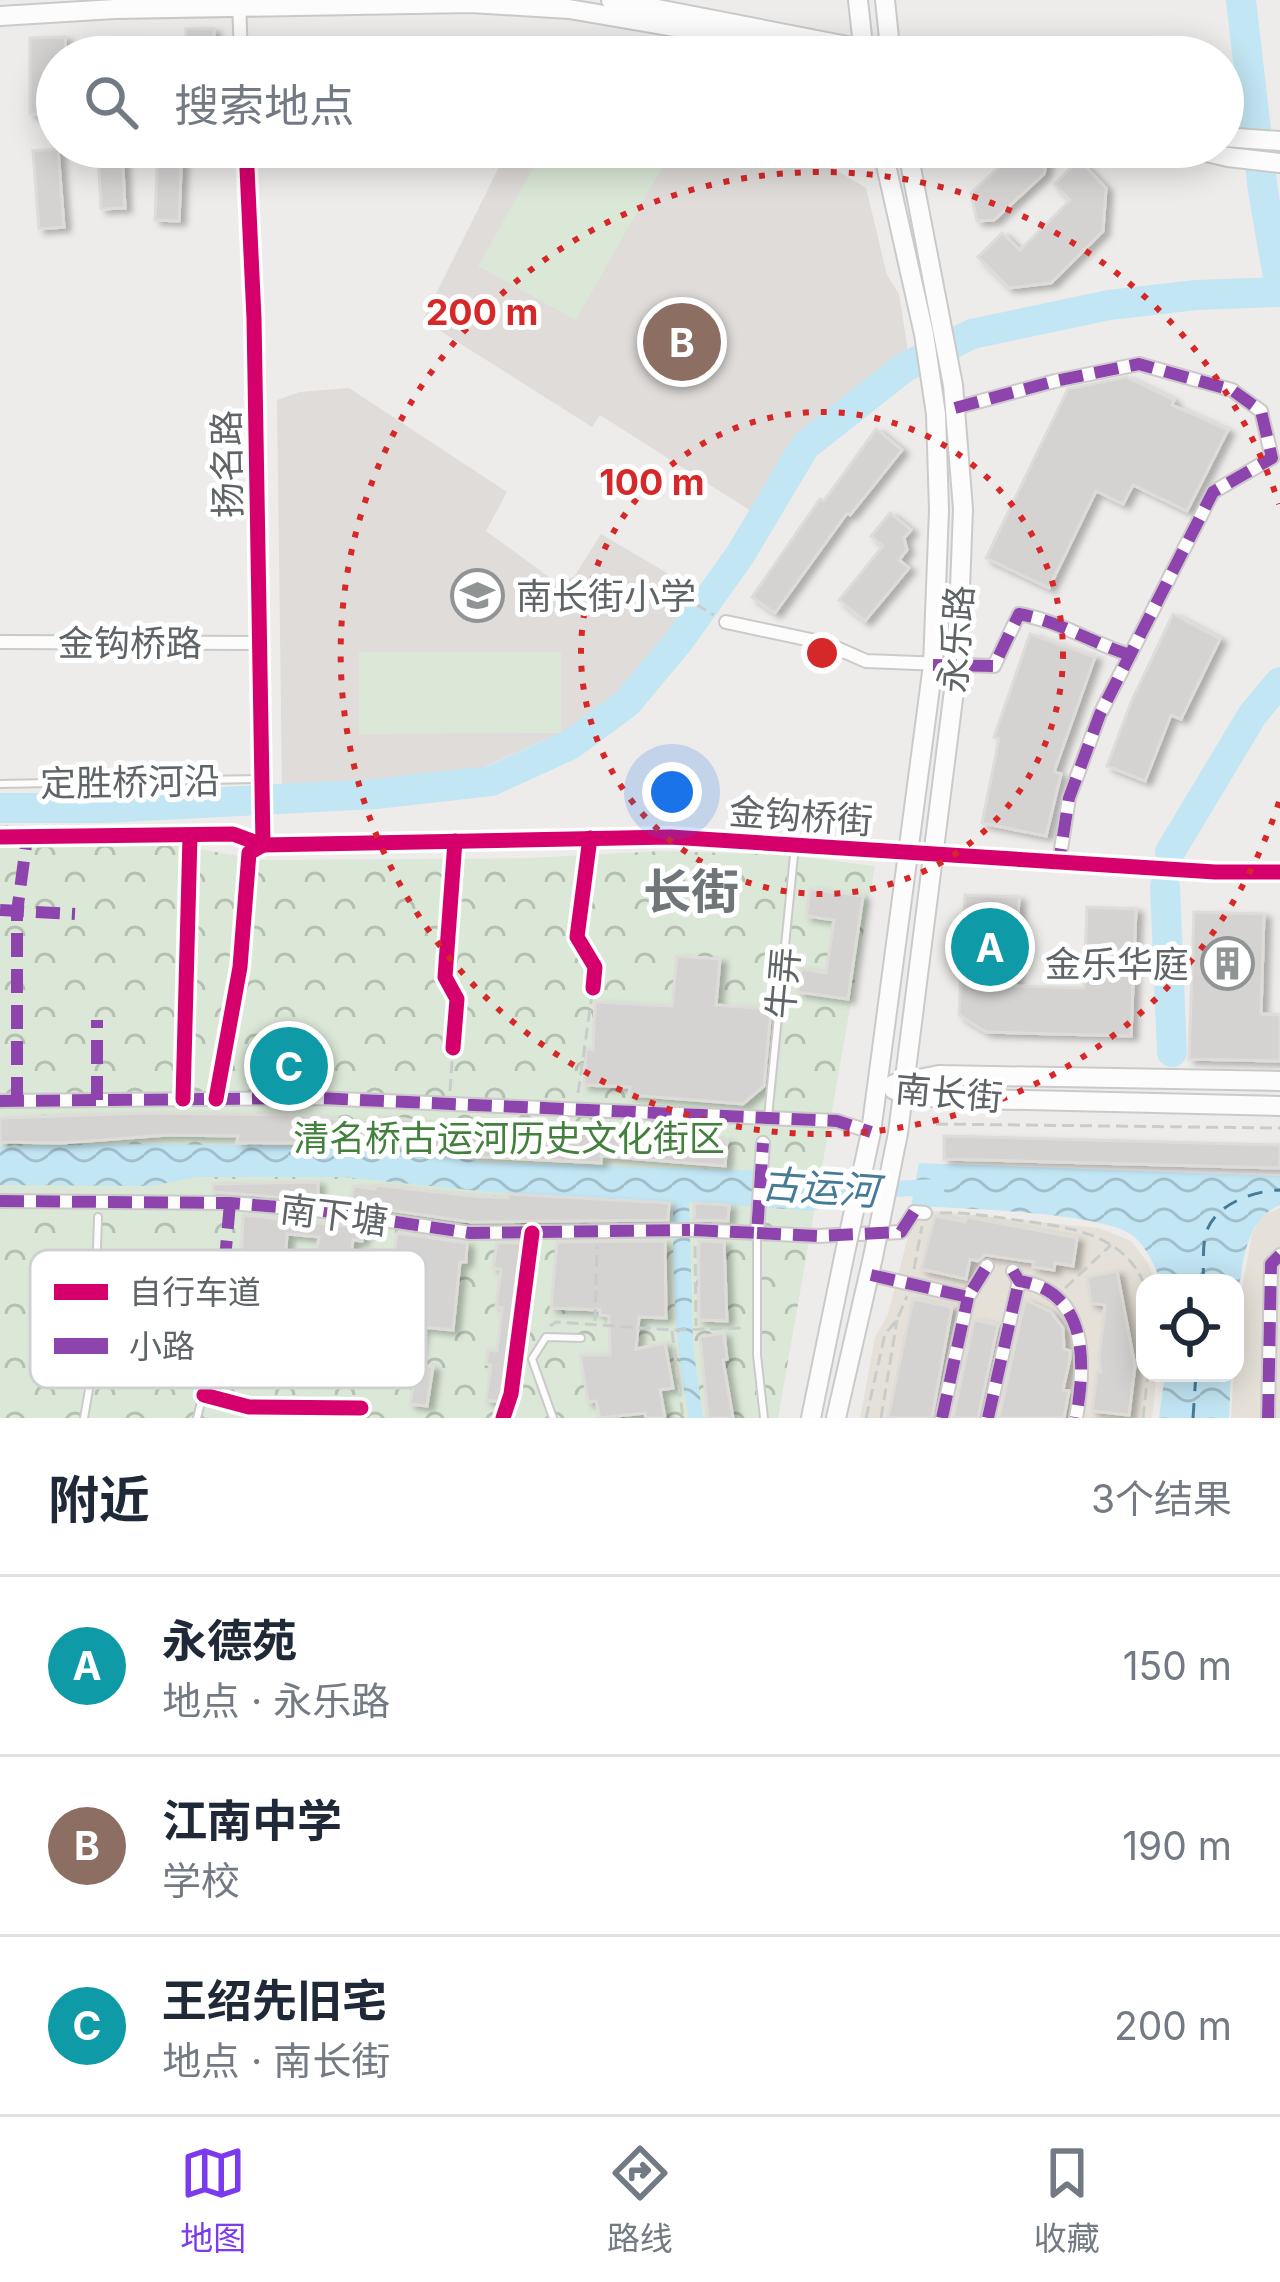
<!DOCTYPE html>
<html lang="zh">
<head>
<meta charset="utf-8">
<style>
	:root { --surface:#fff; --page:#f2f2f3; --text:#1f2937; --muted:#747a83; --line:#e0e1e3; --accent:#7c3aed }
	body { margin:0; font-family:Inter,"Noto Sans SC",sans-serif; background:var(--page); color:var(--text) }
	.controls { position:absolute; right:36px; bottom:36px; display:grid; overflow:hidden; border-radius:24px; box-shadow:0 6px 30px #0003 }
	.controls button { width:108px; height:108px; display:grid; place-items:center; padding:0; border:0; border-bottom:3px solid var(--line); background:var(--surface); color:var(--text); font:60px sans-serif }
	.you { position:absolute; left:672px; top:792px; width:42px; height:42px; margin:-30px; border:9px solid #fff; border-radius:50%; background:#1a73e8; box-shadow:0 0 0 18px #1a73e833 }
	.badge { display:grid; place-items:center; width:78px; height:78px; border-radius:50%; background:var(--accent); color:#fff; font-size:39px; font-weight:700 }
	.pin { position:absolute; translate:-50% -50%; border:6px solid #fff; box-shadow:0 3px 12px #0006 }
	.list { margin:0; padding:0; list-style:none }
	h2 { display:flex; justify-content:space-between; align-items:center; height:156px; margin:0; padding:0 48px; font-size:51px }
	h2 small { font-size:39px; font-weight:400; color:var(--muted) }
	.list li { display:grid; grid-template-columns:78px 1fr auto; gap:36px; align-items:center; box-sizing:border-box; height:180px; padding:0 48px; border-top:3px solid var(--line) }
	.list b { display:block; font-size:45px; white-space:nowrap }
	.list p { margin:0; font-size:39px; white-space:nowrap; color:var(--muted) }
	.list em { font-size:39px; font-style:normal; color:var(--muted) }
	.icon { flex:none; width:66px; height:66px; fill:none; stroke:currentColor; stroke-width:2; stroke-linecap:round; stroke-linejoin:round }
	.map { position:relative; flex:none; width:1280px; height:1418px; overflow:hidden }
	.search { position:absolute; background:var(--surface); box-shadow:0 6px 30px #0003; left:36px; right:36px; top:36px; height:132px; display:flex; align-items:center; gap:30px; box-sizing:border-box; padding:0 42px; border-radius:66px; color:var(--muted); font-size:45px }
	.sheet { height:696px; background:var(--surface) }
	nav { display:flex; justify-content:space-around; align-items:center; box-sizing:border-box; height:168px; border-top:3px solid var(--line); background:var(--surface); font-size:33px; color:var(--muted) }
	nav a { display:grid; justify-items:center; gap:6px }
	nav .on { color:var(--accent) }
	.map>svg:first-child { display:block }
</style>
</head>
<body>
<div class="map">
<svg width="1280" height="1418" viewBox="0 0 1280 1418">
	<defs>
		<pattern id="park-crowns" width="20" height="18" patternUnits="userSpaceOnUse" patternTransform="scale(3)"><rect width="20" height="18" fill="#dbe8d7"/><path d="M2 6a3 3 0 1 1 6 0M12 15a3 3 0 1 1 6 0" fill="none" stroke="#b5c0b2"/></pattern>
		<pattern id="water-waves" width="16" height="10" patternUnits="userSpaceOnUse" patternTransform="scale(3)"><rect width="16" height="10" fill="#c3e6f4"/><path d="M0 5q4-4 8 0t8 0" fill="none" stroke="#a2bec9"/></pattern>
		<filter id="shadow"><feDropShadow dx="6" dy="4" stdDeviation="3" flood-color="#0004"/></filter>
	</defs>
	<rect width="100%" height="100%" fill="#eeecea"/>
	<g fill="#e6e1d8">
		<polygon points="1280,1208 1280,1418 1231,1418 1237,1316 1252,1234 1262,1216"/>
		<polygon points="915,1209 1099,1228 1131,1241 1148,1263 1155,1283 1145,1283 1145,1373 1157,1373 1152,1418 860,1418 875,1337 888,1314"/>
	</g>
	<g fill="#dfdcda">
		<polygon points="563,40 656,55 662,57 554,57"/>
		<polygon points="509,147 797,147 866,188 887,275 899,294 910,364 862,388 812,432 751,511 600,415 592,427 423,320"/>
		<polygon points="349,388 507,492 486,531 556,582 574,577 601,534 682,582 666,609 682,620 625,685 576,726 475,771 282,787 277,400 300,392"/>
	</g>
	<polygon fill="url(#park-crowns)" points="0,825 70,827 263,860 528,858 662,851 786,855 875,866 778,1418 0,1418"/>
	<g fill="#dbe8d7">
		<polygon points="545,147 624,147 662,168 576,320 478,266"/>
		<polygon points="359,652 561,652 561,733 359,734"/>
	</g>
	<g fill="url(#water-waves)">
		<path d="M 149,1144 L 379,1147 L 484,1162 L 801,1172 L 822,1182 L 820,1208 L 813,1211 L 689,1202 L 693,1346 L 703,1418 L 689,1418 C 674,1338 673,1282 673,1202 L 489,1192 L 342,1177 L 197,1177 L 151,1186 L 0,1185 L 0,1146 Z"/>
		<path d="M 919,1163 L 1280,1176 L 1280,1205 C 1240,1222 1242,1278 1235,1316 L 1235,1283 L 1161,1283 C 1155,1266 1147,1247 1132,1235 C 1101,1212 955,1208 911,1206 Z"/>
		<polygon points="1165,1373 1231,1373 1229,1418 1159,1418"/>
	</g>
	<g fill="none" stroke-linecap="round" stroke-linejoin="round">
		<polyline stroke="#c3e6f4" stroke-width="16" points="801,1189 824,1192 937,1187"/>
		<g stroke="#c3e6f4" stroke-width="30">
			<polyline points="1241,0 1263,191 1280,289"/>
			<polyline points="0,808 103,808 376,794 491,781 570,745 627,703 678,642 740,555 805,446 905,367 972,334 1109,305 1196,295 1280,292"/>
			<polyline points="1170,852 1253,714 1280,682"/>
			<polyline points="1165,887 1172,1052"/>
		</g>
		<g stroke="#467b98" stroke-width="3" stroke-dasharray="15 12" stroke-linecap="butt">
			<path d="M 1203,1283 C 1204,1268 1202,1247 1206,1233 C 1215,1204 1253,1191 1280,1190"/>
			<polyline points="1193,1418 1196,1373"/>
		</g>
	</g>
	<g fill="#d5d3d2" stroke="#dedcd9" stroke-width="3" filter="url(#shadow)">
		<rect x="186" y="29" width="28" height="28"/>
		<polygon points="65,37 66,57 57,57 57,114 30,114 30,38"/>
		<polygon points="137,38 137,57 108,57 108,39"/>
		<polygon points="122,147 125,208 101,209 98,148"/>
		<polygon points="158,147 182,147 179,221 155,220"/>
		<polygon points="58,149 64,227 39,229 33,151"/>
		<polygon points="1018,149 1048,155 1044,174 994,220 977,221 971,193"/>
		<polygon points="1079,160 1106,188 1103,231 1051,283 1009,288 978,257 1002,233 1020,250 1070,200 1054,184"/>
		<polygon points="1126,377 1174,400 1172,405 1228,430 1187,511 1133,485 1123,504 1096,491 1049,588 986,558 1068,389"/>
		<polygon points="876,429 902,450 850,515 847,513 775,613 752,597 820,499 824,501"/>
		<polygon points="890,513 911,530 904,538 907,550 899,560 909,568 865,621 839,600 883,546 871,536"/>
		<polygon points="1173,614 1220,639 1181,719 1171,715 1145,781 1107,766 1132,700"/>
		<polygon points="1030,634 1095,657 1054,772 1061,774 1046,836 982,823 999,739 994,737"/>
		<polygon points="810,889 863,896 848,999 798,992 801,969 826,973 834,920 806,916"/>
		<polygon points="965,895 1019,897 1015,986 1084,988 1087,907 1136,909 1131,1036 986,1032 959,1015"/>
		<polygon points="1194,912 1264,914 1261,1014 1280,1015 1280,1061 1189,1059"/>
		<polygon points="677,956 720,959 716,1005 771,1009 764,1086 743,1104 629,1095 630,1087 584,1085 586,1049 593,1050 595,1002 672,1006"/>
		<polygon points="148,1113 294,1115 368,1122 369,1118 397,1118 478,1130 600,1133 638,1132 639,1129 677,1131 677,1138 727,1140 725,1166 601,1156 601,1163 462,1156 394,1145 301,1138 301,1143 237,1143 238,1136 168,1135 62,1143 0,1142 0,1118"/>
		<polygon points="944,1136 1280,1145 1280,1168 944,1159"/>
		<polygon points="318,1182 318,1200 213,1192 213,1184"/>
		<polygon points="376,1185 472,1196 508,1198 508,1194 669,1203 668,1220 471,1222 349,1204 354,1186 375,1189"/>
		<polygon points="695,1203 729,1205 728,1221 694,1220"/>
		<polygon points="243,1215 364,1228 362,1241 353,1240 334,1378 299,1374 319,1237 287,1234 285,1263 259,1262 259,1269 241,1269"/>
		<polygon points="935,1216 965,1222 967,1217 1077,1238 1073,1266 1055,1263 1054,1270 1033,1267 1034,1262 985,1255 978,1261 970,1259 966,1279 921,1269"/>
		<polygon points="397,1233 467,1243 466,1262 460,1262 453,1330 422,1327 417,1364 390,1360 401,1278 391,1277"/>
		<polygon points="665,1241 666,1318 639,1317 636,1349 665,1343 673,1388 660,1390 665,1418 646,1418 645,1413 600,1418 596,1401 588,1402 580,1355 610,1355 609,1316 600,1315 600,1310 551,1308 557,1242"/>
		<polygon points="699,1241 724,1242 727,1321 699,1320"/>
		<polygon points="497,1243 529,1243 515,1345 510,1344 502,1402 486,1400 491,1365 486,1364 488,1350 497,1351 502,1308 496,1307 501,1269 493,1268"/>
		<polygon points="1117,1271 1135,1366 1129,1415 1092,1411 1097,1372 1101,1372 1099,1357 1105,1305 1091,1303 1087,1277"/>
		<polygon points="913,1299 952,1307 932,1418 888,1418"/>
		<polygon points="1025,1300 1051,1312 1063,1328 1064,1349 1070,1351 1070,1358 1063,1390 1069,1391 1064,1418 999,1418"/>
		<polygon points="974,1320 998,1325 978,1418 953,1418"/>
		<polygon points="724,1333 727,1359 723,1360 733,1418 708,1418 700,1337"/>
		<polygon points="417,1364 433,1367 427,1406 410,1404"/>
	</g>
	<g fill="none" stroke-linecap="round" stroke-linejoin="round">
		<defs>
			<g id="lane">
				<polyline points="0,784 261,779"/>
				<polyline points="768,1117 795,845"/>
				<polyline points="757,1236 757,1355 764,1418"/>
				<polyline points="84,1418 93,1367 98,1217"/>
				<polyline points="197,1418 227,1300"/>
				<polyline points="553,1418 532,1359 546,1337 581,1338"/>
			</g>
			<g id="street">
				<polyline points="239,1 241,57"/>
				<polyline points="246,147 254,318 263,845 670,837 1215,872 1280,872"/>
				<polyline points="955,408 1055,381 1139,364 1232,390 1261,411 1272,458 1213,492 1100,714 1069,798 1059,862"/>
				<path d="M 726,622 L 825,643 L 866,661 L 994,666 L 1019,614 C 1059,621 1092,643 1130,655"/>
				<polyline points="0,642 261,643"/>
				<polyline points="0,1101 317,1098 837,1121 871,1132"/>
				<polyline points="0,1201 230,1203 316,1210 470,1233 690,1230"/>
				<polyline points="694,1230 757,1233 763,1143"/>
				<polyline points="757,1233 817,1236 901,1232 914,1212 925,1213"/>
				<path d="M 1013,1271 L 1019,1281 C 1088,1291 1086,1362 1076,1418"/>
				<polyline points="871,1275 968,1297 987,1266"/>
				<polyline points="942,1418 968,1297"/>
				<polyline points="988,1418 1019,1281"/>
				<polyline points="1268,1418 1271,1264 1280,1255"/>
			</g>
			<g id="secondary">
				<polyline points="611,0 904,57"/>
				<polyline points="858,0 864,55"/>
				<polyline points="885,0 891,57"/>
				<polyline points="0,16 115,9 471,3 569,9 709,33 805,57"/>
				<polyline points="1223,137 1280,141"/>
				<polyline points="1185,147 1228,157 1280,163"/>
				<polyline points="894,1084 939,1075 1280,1081"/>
				<polyline points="894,1090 937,1098 1280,1106"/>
				<polyline points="871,1132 933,665 939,510 936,414 924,334 882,147"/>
				<polyline points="898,1133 957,667 963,509 953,385 907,147"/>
				<polyline points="811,1418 844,1257"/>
				<polyline points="836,1418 873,1257"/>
			</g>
		</defs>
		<use href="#lane" stroke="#cbcac9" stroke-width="10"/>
		<use href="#street" stroke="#cbcac9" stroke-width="16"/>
		<use href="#secondary" stroke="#cacaca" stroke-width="22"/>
		<g stroke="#c8cdcb" stroke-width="3" stroke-dasharray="12 6" stroke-linecap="butt">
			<polyline points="680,595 714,615"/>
			<polyline points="450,1091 453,1048"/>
			<polyline points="578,1093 593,988"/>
			<polyline points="936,1124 1280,1128"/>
			<path d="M 940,1213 C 966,1212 990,1216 1016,1220 C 1067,1227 1124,1232 1145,1286"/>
			<polyline points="695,1246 696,1326"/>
			<polyline points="914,1269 922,1226"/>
			<polyline points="1065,1288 1111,1245"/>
			<polyline points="595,1321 597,1246"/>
			<polyline points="550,1326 556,1322 672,1330 743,1328"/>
			<polyline points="672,1331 683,1418"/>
			<polyline points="866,1418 885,1334 897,1320 907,1296"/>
			<polyline points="881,1418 897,1320"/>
			<polyline points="1143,1418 1148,1373"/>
		</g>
		<use href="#lane" stroke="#fcfcfc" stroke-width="6"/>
		<use href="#street" stroke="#fcfcfc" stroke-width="12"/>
		<use href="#secondary" stroke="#fcfcfc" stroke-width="18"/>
		<defs>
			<g id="secondary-bridge">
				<polyline points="844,1257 871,1132"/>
				<polyline points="873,1257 898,1133"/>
			</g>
		</defs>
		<use href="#secondary-bridge" stroke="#cacaca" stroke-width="22" stroke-linecap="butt"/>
		<use href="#secondary-bridge" stroke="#fcfcfc" stroke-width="18"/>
		<g stroke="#8e44ad" stroke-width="12" stroke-dasharray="24 12" stroke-linecap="butt">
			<polyline points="955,408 1055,381 1139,364 1232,390 1261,411 1272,458 1213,492 1100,714 1069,798 1059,862"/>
			<path d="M 933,665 L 994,666 L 1019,614 C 1059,621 1092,643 1130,655"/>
			<polyline points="0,910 75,914"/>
			<polyline points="97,1100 97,1020"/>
			<polyline points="0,1101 317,1098 837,1121 871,1132"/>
			<polyline points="17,1101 17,912 27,838"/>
			<polyline points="0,1201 230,1203 316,1210 470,1233 690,1230"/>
			<polyline points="694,1230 757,1233 763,1143"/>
			<polyline points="757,1233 817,1236 901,1232 914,1212 925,1213"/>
			<path d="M 1013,1271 L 1019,1281 C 1088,1291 1086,1362 1076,1418"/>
			<polyline points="871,1275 968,1297 987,1266"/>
			<polyline points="227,1300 223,1282 230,1203"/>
			<polyline points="942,1418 968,1297"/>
			<polyline points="988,1418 1019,1281"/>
			<polyline points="1268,1418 1271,1264 1280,1255"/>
		</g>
		<defs>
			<g id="cycleway">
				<polyline points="246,147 254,318 263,845"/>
				<polyline points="0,837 233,834 263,845 670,837 1215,872 1280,872"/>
				<polyline points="590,838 577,937 595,967 593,988"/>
				<polyline points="453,1048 457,999 445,977 455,841"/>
				<polyline points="183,1099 190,836"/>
				<polyline points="216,1099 240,967 249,853 263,845"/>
				<polyline points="204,1395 249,1407 361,1408"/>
				<polyline points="503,1418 511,1394 532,1233"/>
			</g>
		</defs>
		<use href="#cycleway" stroke="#fff" stroke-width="22"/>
		<use href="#cycleway" stroke="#d6006c" stroke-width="15"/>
	</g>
	<g fill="none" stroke="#d62828" stroke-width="6" stroke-dasharray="6 12">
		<circle cx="822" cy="653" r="241"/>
		<path d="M1279 802A481 481 0 1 1 1279 504"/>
	</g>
	<defs>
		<symbol id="school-ring" viewBox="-11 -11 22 22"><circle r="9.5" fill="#fff" stroke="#919494" stroke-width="1.5"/><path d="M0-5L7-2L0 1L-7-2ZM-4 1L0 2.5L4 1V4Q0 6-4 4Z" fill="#919494"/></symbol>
		<symbol id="building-ring" viewBox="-11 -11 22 22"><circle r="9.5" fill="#fff" stroke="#919494" stroke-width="1.5"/><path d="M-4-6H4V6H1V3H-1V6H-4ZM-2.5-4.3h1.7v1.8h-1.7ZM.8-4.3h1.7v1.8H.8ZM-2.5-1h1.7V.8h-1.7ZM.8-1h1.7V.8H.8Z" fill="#919494"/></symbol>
	</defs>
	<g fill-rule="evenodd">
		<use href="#school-ring" x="448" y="566" width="59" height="59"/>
		<use href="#building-ring" x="1198" y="934" width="59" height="59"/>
	</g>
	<g text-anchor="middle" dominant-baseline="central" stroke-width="10" stroke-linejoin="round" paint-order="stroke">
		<g font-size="36" fill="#5f6466" stroke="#fff">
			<text transform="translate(227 464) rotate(-91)">扬名路</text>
			<text transform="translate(956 639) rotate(-86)">永乐路</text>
			<text x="130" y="643">金钩桥路</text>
			<text transform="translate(130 782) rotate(-1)">定胜桥河沿</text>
			<text transform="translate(801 816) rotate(4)">金钩桥街</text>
			<text transform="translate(783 983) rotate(-85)">牛弄</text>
			<text transform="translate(949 1093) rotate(5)">南长街</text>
			<text transform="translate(334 1215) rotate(7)">南下塘</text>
		</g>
		<g font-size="36" fill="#5f6466" stroke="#fff" text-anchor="start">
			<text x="516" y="596">南长街小学</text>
			<text x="1189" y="964" text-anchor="end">金乐华庭</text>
		</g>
		<g font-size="36" fill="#44803d" stroke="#fff">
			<text x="509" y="1138">清名桥古运河历史文化街区</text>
		</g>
		<g font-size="39" font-style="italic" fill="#467b98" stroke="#fff">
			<text transform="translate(820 1187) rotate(4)">古运河</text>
		</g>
		<g font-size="48" font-weight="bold" fill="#707678" stroke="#fff">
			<text x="691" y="891">长街</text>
		</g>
	</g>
	<rect x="30" y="1250" width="396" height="138" rx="18" fill="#fff" stroke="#cfd0d1" stroke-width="3"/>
	<rect x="54" y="1284" width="54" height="16" fill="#d6006c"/>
	<rect x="54" y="1338" width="54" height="16" fill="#8e44ad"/>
	<g font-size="33" fill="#5f6466">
		<text x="129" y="1304">自行车道</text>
		<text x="129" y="1358">小路</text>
	</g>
	<circle cx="822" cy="653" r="18" fill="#d62828" stroke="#fff" stroke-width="6"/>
	<g font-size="36" text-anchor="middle" font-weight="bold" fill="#d62828" stroke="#fff" stroke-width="10" stroke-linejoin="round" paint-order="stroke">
		<text x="482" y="325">200 m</text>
		<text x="652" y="495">100 m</text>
	</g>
</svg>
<div class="controls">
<button><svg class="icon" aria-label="locate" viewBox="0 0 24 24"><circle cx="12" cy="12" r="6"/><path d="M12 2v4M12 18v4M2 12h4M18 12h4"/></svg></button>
</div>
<div class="you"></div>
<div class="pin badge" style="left:990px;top:947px;background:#0f9aa8">A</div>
<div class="pin badge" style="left:682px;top:342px;background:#8d6e63">B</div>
<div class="pin badge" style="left:289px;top:1066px;background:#0f9aa8">C</div>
<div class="search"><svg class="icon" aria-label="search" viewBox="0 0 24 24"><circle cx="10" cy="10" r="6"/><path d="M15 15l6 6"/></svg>搜索地点</div>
</div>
<section class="sheet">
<h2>附近<small>3个结果</small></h2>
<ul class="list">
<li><span class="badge" style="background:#0f9aa8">A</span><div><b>永德苑</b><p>地点 · 永乐路</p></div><em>150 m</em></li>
<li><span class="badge" style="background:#8d6e63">B</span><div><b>江南中学</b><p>学校</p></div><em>190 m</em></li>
<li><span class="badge" style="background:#0f9aa8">C</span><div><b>王绍先旧宅</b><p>地点 · 南长街</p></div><em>200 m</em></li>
</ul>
</section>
<nav>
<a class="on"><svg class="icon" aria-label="map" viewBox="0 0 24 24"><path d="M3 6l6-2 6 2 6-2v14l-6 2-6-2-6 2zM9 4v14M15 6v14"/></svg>地图</a>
<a><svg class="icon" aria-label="directions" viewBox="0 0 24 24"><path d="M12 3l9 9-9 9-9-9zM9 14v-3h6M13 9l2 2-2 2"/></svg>路线</a>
<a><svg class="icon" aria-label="saved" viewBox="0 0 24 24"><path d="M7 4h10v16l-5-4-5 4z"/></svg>收藏</a>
</nav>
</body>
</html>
